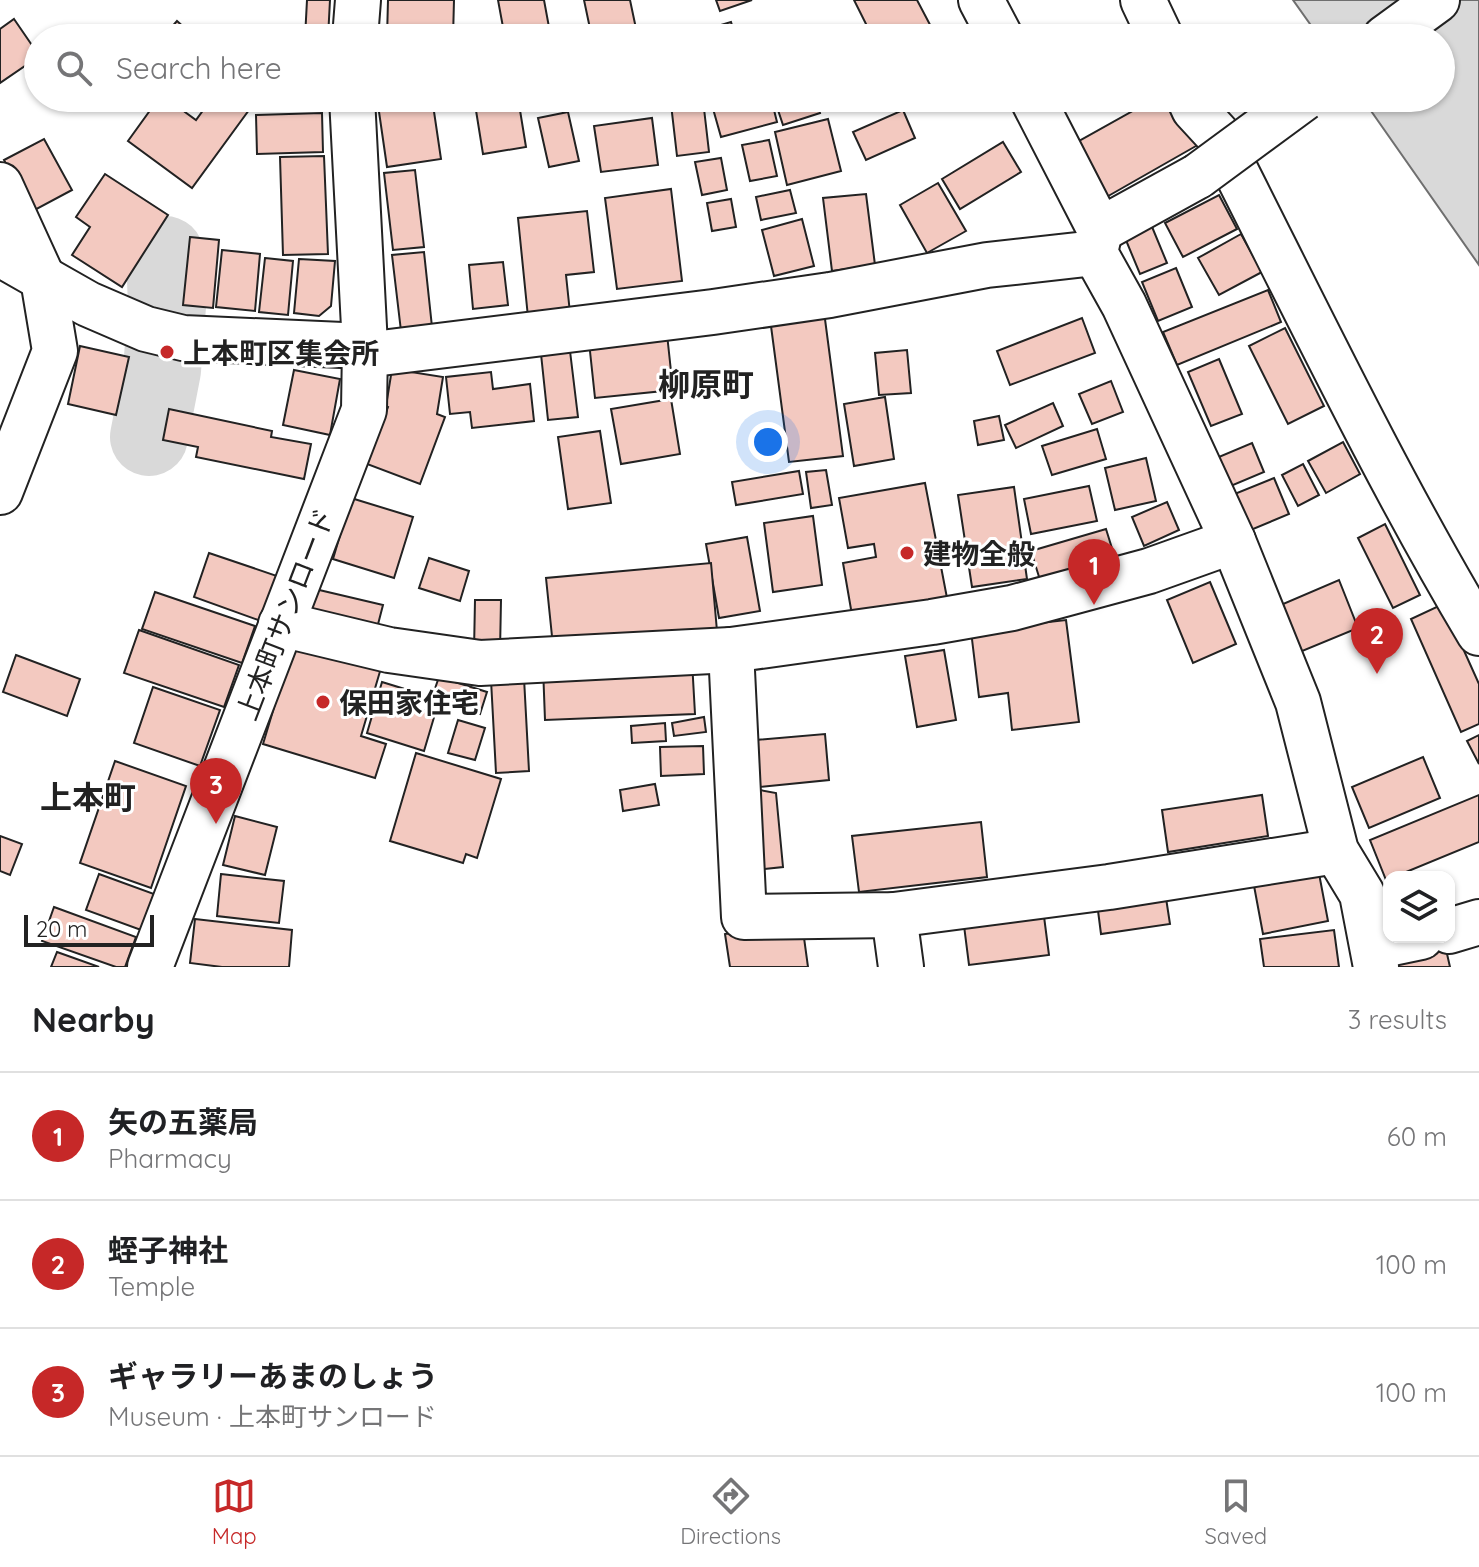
<!DOCTYPE html>
<html lang="en">
<head>
<meta charset="utf-8">
<style>
	:root { --surface:#fff; --page:#f6f6f6; --text:#202124; --muted:#757577; --line:#e0e0e0; --accent:#c62828 }
	body { margin:0; font-family:Quicksand,"Noto Sans JP",sans-serif; background:var(--page); color:var(--text) }
	.controls { position:absolute; right:24px; bottom:24px; display:grid; overflow:hidden; border-radius:16px; box-shadow:0 2px 6px #0004 }
	.controls button { width:72px; height:72px; display:grid; place-items:center; padding:0; border:0; border-bottom:2px solid var(--line); background:var(--surface); color:var(--text); font:40px sans-serif }
	.scale { position:absolute; left:24px; bottom:20px; width:130px; box-sizing:border-box; padding-left:8px; border:4px solid #222; border-top:0; font-size:22px; line-height:28px; white-space:nowrap; color:#222; -webkit-text-stroke:6px #fff; paint-order:stroke }
	.you { position:absolute; left:768px; top:442px; width:28px; height:28px; margin:-20px; border:6px solid #fff; border-radius:50%; background:#1a73e8; box-shadow:0 0 0 12px #1a73e833 }
	.badge { display:grid; place-items:center; width:52px; height:52px; border-radius:50%; background:var(--accent); color:#fff; font-size:26px; font-weight:700 }
	.pin { position:absolute; translate:-50% -66px; filter:drop-shadow(0 2px 4px #0008) }
	.pin::after { content:''; position:absolute; top:42px; width:28px; height:24px; background:inherit; clip-path:polygon(0 0,100% 0,50% 100%) }
	.list { margin:0; padding:0; list-style:none }
	h2 { display:flex; justify-content:space-between; align-items:center; height:104px; margin:0; padding:0 32px; font-size:34px }
	h2 small { font-size:26px; font-weight:400; color:var(--muted) }
	.list li { display:grid; grid-template-columns:52px 1fr auto; gap:24px; align-items:center; box-sizing:border-box; height:128px; padding:0 32px; border-top:2px solid var(--line) }
	.list b { display:block; font-size:30px; white-space:nowrap }
	.list p { margin:0; font-size:26px; white-space:nowrap; color:var(--muted) }
	.list em { font-size:26px; font-style:normal; color:var(--muted) }
	.icon { flex:none; width:44px; height:44px; fill:none; stroke:currentColor; stroke-width:2; stroke-linecap:round; stroke-linejoin:round }
	.map { position:relative; flex:none; width:1479px; height:967px; overflow:hidden }
	.search { position:absolute; background:var(--surface); box-shadow:0 2px 6px #0004; left:24px; right:24px; top:24px; height:88px; display:flex; align-items:center; gap:20px; box-sizing:border-box; padding:0 28px; border-radius:44px; color:var(--muted); font-size:30px }
	.sheet { height:488px; background:var(--surface) }
	nav { display:flex; justify-content:space-around; align-items:center; box-sizing:border-box; height:112px; border-top:2px solid var(--line); background:var(--surface); font-size:22px; color:var(--muted) }
	nav a { display:grid; justify-items:center; gap:4px }
	nav .on { color:var(--accent) }
	.map>svg:first-child { display:block }
</style>
</head>
<body>
<div class="map">
<svg width="1479" height="967" viewBox="0 0 1479 967">
	<rect width="100%" height="100%" fill="#fff"/>
	<polygon fill="#d9d9d9" stroke="#6f6f6f" stroke-width="2" points="1293,0 1479,0 1479,265 1362,98 1441,98 1441,38 1320,38"/>
	<g fill="none" stroke-linecap="round" stroke-linejoin="round">
		<polyline stroke="#d9d9d9" stroke-width="78" points="149,437 162,370 167,306 165,255"/>
	</g>
	<g fill="#f3c9c0" stroke="#222" stroke-width="2">
		<polygon points="307,0 330,0 328,38 305,38"/>
		<polygon points="388,0 454,0 453,38 387,38"/>
		<polygon points="498,0 544,0 551,38 505,38"/>
		<polygon points="584,0 630,0 638,38 592,38"/>
		<polygon points="716,0 752,0 720,11"/>
		<polygon points="854,0 917,0 937,38 873,38"/>
		<polygon points="14,19 38,54 38,57 0,83 0,29"/>
		<polygon points="177,21 196,38 162,38"/>
		<polygon points="731,22 736,38 696,38 694,33"/>
		<polygon points="159,98 194,98 195,99 185,112 196,120 212,98 233,98 249,110 192,188 128,141"/>
		<polygon points="280,98 325,98 325,103 280,102"/>
		<polygon points="377,98 432,98 441,159 387,167"/>
		<polygon points="474,98 518,98 526,147 483,154"/>
		<polygon points="710,98 771,98 777,122 721,137"/>
		<polygon points="774,98 816,98 820,113 783,125"/>
		<polygon points="1156,98 1178,98 1203,142 1103,199 1072,145"/>
		<polygon points="703,100 709,152 677,156 671,104"/>
		<polygon points="903,110 915,138 866,160 853,132"/>
		<polygon points="568,112 579,161 549,167 538,118"/>
		<polygon points="322,113 323,152 257,154 256,115"/>
		<polygon points="652,118 658,165 601,172 594,126"/>
		<polygon points="828,119 841,171 787,185 775,132"/>
		<polygon points="44,139 72,190 31,212 4,160"/>
		<polygon points="769,140 777,176 750,181 742,145"/>
		<polygon points="1003,142 1021,172 960,209 942,179"/>
		<polygon points="324,156 328,254 283,255 280,157"/>
		<polygon points="721,158 727,190 702,195 695,162"/>
		<polygon points="415,170 424,247 393,250 384,173"/>
		<polygon points="105,174 168,215 122,287 72,255 90,227 76,217"/>
		<polygon points="938,183 966,231 927,253 900,205"/>
		<polygon points="671,189 682,281 617,289 605,198"/>
		<polygon points="790,190 796,213 761,220 756,197"/>
		<polygon points="866,194 875,265 832,271 823,198"/>
		<polygon points="1219,195 1237,229 1183,257 1165,223"/>
		<polygon points="731,199 736,227 712,231 707,203"/>
		<polygon points="587,211 594,272 566,275 570,313 528,317 518,218"/>
		<polygon points="802,219 814,266 774,276 762,230"/>
		<polygon points="1150,222 1167,263 1140,274 1123,233"/>
		<polygon points="1241,234 1262,272 1219,295 1198,258"/>
		<polygon points="190,237 219,240 213,308 183,305"/>
		<polygon points="222,250 260,254 255,311 216,307"/>
		<polygon points="424,252 432,327 401,331 392,255"/>
		<polygon points="265,258 293,261 288,315 259,312"/>
		<polygon points="299,259 335,261 331,306 319,316 294,313"/>
		<polygon points="503,262 508,305 473,309 469,265"/>
		<polygon points="1176,268 1192,307 1158,321 1142,282"/>
		<polygon points="1268,290 1281,322 1177,365 1163,332"/>
		<polygon points="823,304 843,456 789,462 769,311"/>
		<polygon points="1082,318 1095,353 1010,385 997,351"/>
		<polygon points="1285,328 1324,406 1288,424 1249,346"/>
		<polygon points="667,334 673,390 595,398 589,342"/>
		<polygon points="80,346 129,357 116,415 68,404"/>
		<polygon points="907,350 911,393 879,395 875,353"/>
		<polygon points="570,351 578,417 548,420 541,354"/>
		<polygon points="1219,359 1242,414 1211,426 1188,372"/>
		<polygon points="392,369 443,377 437,414 445,417 420,484 367,464 388,407 386,406"/>
		<polygon points="294,370 340,379 330,435 283,425"/>
		<polygon points="491,372 493,389 530,384 534,421 472,428 470,412 450,414 446,377"/>
		<polygon points="1111,381 1123,412 1092,424 1079,394"/>
		<polygon points="885,397 894,459 854,466 844,404"/>
		<polygon points="671,399 680,454 621,464 611,409"/>
		<polygon points="1053,403 1063,426 1016,448 1005,425"/>
		<polygon points="169,409 272,431 271,437 311,444 304,479 196,457 198,447 163,440"/>
		<polygon points="999,416 1004,440 978,445 974,421"/>
		<polygon points="1097,429 1106,459 1052,475 1042,446"/>
		<polygon points="600,431 611,503 568,509 558,437"/>
		<polygon points="1343,442 1360,474 1326,493 1308,461"/>
		<polygon points="1252,443 1264,472 1226,488 1214,459"/>
		<polygon points="1146,458 1156,501 1115,510 1105,468"/>
		<polygon points="1303,464 1319,495 1298,506 1282,475"/>
		<polygon points="826,470 832,505 811,508 806,472"/>
		<polygon points="799,471 803,494 736,505 732,482"/>
		<polygon points="1274,478 1289,514 1246,532 1232,495"/>
		<polygon points="925,483 947,598 852,615 843,563 876,557 874,544 848,548 839,498"/>
		<polygon points="1089,486 1097,521 1031,534 1024,499"/>
		<polygon points="1014,487 1027,579 972,587 958,495"/>
		<polygon points="351,498 413,517 394,578 333,559"/>
		<polygon points="1167,502 1179,530 1144,546 1132,517"/>
		<polygon points="813,516 822,585 773,592 764,523"/>
		<polygon points="1385,524 1420,595 1393,608 1358,538"/>
		<polygon points="1106,529 1115,558 1040,580 1031,551"/>
		<polygon points="747,537 760,611 719,618 706,544"/>
		<polygon points="209,553 277,576 261,621 194,597"/>
		<polygon points="429,558 469,571 460,601 419,588"/>
		<polygon points="711,563 717,631 553,646 546,578"/>
		<polygon points="1339,580 1358,628 1295,654 1276,607"/>
		<polygon points="1210,582 1236,644 1193,663 1167,600"/>
		<polygon points="315,589 383,605 376,632 309,616"/>
		<polygon points="155,592 255,626 242,663 142,629"/>
		<polygon points="475,600 501,600 500,651 474,651"/>
		<polygon points="1443,604 1479,684 1479,724 1461,732 1411,619"/>
		<polygon points="1066,620 1079,722 1012,730 1008,693 979,697 971,631"/>
		<polygon points="139,630 239,665 224,707 124,673"/>
		<polygon points="294,641 381,668 361,736 386,744 375,778 263,744"/>
		<polygon points="944,650 956,720 917,727 905,656"/>
		<polygon points="16,655 80,679 67,716 3,692"/>
		<polygon points="692,661 695,714 545,720 543,667"/>
		<polygon points="439,677 487,692 480,714 431,700"/>
		<polygon points="524,678 529,771 496,773 491,680"/>
		<polygon points="382,682 421,694 417,708 435,714 424,751 367,733"/>
		<polygon points="153,687 220,710 200,766 134,743"/>
		<polygon points="704,717 706,732 674,736 672,723"/>
		<polygon points="458,720 485,728 475,760 448,753"/>
		<polygon points="665,723 666,741 632,743 631,726"/>
		<polygon points="825,734 829,780 749,788 744,741"/>
		<polygon points="1479,735 1479,764 1467,741"/>
		<polygon points="703,746 704,774 661,776 660,747"/>
		<polygon points="416,753 501,779 477,858 466,854 463,863 390,841"/>
		<polygon points="1423,757 1440,798 1369,828 1352,787"/>
		<polygon points="115,761 186,786 151,888 80,863"/>
		<polygon points="655,784 659,805 623,811 620,790"/>
		<polygon points="749,788 776,793 783,867 755,870"/>
		<polygon points="1262,795 1268,836 1168,852 1162,810"/>
		<polygon points="1479,795 1479,842 1394,877 1389,877 1386,880 1370,840"/>
		<polygon points="235,816 277,827 265,875 223,865"/>
		<polygon points="981,822 987,877 859,892 852,836"/>
		<polygon points="0,836 22,844 10,875 0,871"/>
		<polygon points="1317,863 1328,921 1263,934 1252,875"/>
		<polygon points="99,874 154,894 141,930 86,910"/>
		<polygon points="221,874 284,881 279,923 217,916"/>
		<polygon points="1164,885 1170,924 1101,934 1096,895"/>
		<polygon points="1042,901 1049,955 969,965 962,910"/>
		<polygon points="54,907 136,937 125,967 116,967 42,941"/>
		<polygon points="195,919 292,930 289,967 222,967 190,963"/>
		<polygon points="802,923 808,967 730,967 725,934"/>
		<polygon points="1334,930 1339,967 1264,967 1260,939"/>
		<polygon points="1445,945 1450,967 1392,967 1390,956"/>
		<polygon points="57,952 99,967 51,967"/>
	</g>
	<g fill="none" stroke-linecap="round" stroke-linejoin="round">
		<defs>
			<g id="minor">
				<polyline points="981,0 1001,38"/>
				<polyline points="1143,0 1161,38"/>
				<polyline points="355,38 358,0"/>
				<polyline points="1385,38 1437,0"/>
				<polyline points="1032,98 1100,230 1095,253 1124,305 1233,541 1298,702 1336,851 1362,894 1376,967"/>
				<path d="M 1189,98 L 1194,109 L 1217,134 C 1302,301 1383,472 1479,633"/>
				<polyline points="0,185 43,279 55,351 0,492"/>
				<polyline points="1100,230 1198,176"/>
				<polyline points="0,254 88,304 146,329 183,338 365,346"/>
				<polyline points="365,355 713,312 830,295 987,265 1095,253"/>
				<polyline points="1233,541 1149,571 1012,608 932,622 731,650 744,917 894,915 1109,887 1336,851"/>
				<polyline points="281,624 389,650 480,663 731,650"/>
				<polyline points="894,915 901,967"/>
				<polyline points="1449,931 1479,922"/>
				<polyline points="1373,947 1421,937"/>
				<polyline points="150,967 364,410 365,346 352,98"/>
			</g>
		</defs>
		<use href="#minor" stroke="#222" stroke-width="48"/>
		<use href="#minor" stroke="#fff" stroke-width="44"/>
		<defs>
			<polyline id="minor-bridge" points="1198,176 1304,98"/>
		</defs>
		<use href="#minor-bridge" stroke="#222" stroke-width="48" stroke-linecap="butt"/>
		<use href="#minor-bridge" stroke="#fff" stroke-width="44"/>
	</g>
	<g fill="#c62828" stroke="#fff" stroke-width="3">
		<circle cx="167" cy="352" r="8"/>
		<circle cx="907" cy="553" r="8"/>
		<circle cx="323" cy="702" r="8"/>
	</g>
	<g text-anchor="middle" dominant-baseline="central" stroke-width="6" stroke-linejoin="round" paint-order="stroke">
		<g font-size="28" font-weight="bold" fill="#222" stroke="#fff" text-anchor="start">
			<text x="183" y="352">上本町区集会所</text>
			<text x="923" y="553">建物全般</text>
			<text x="339" y="702">保田家住宅</text>
		</g>
		<g font-size="28" fill="#222" stroke="#fff">
			<text transform="translate(285 614) rotate(-69)">上本町サンロード</text>
		</g>
		<g font-size="32" font-weight="bold" fill="#222" stroke="#fff">
			<text x="706" y="384">柳原町</text>
			<text x="88" y="797">上本町</text>
		</g>
	</g>
</svg>
<div class="controls">
<button><svg class="icon" aria-label="layers" viewBox="0 0 24 24"><path d="M12 4l9 5-9 5-9-5zM3 14l9 5 9-5"/></svg></button>
</div>
<div class="scale">20 m</div>
<div class="you"></div>
<div class="pin badge" style="left:1094px;top:605px">1</div>
<div class="pin badge" style="left:1377px;top:674px">2</div>
<div class="pin badge" style="left:216px;top:824px">3</div>
<div class="search"><svg class="icon" aria-label="search" viewBox="0 0 24 24"><circle cx="10" cy="10" r="6"/><path d="M15 15l6 6"/></svg>Search here</div>
</div>
<section class="sheet">
<h2>Nearby<small>3 results</small></h2>
<ul class="list">
<li><span class="badge">1</span><div><b>矢の五薬局</b><p>Pharmacy</p></div><em>60 m</em></li>
<li><span class="badge">2</span><div><b>蛭子神社</b><p>Temple</p></div><em>100 m</em></li>
<li><span class="badge">3</span><div><b>ギャラリーあまのしょう</b><p>Museum · 上本町サンロード</p></div><em>100 m</em></li>
</ul>
</section>
<nav>
<a class="on"><svg class="icon" aria-label="map" viewBox="0 0 24 24"><path d="M3 6l6-2 6 2 6-2v14l-6 2-6-2-6 2zM9 4v14M15 6v14"/></svg>Map</a>
<a><svg class="icon" aria-label="directions" viewBox="0 0 24 24"><path d="M12 3l9 9-9 9-9-9zM9 14v-3h6M13 9l2 2-2 2"/></svg>Directions</a>
<a><svg class="icon" aria-label="saved" viewBox="0 0 24 24"><path d="M7 4h10v16l-5-4-5 4z"/></svg>Saved</a>
</nav>
</body>
</html>
